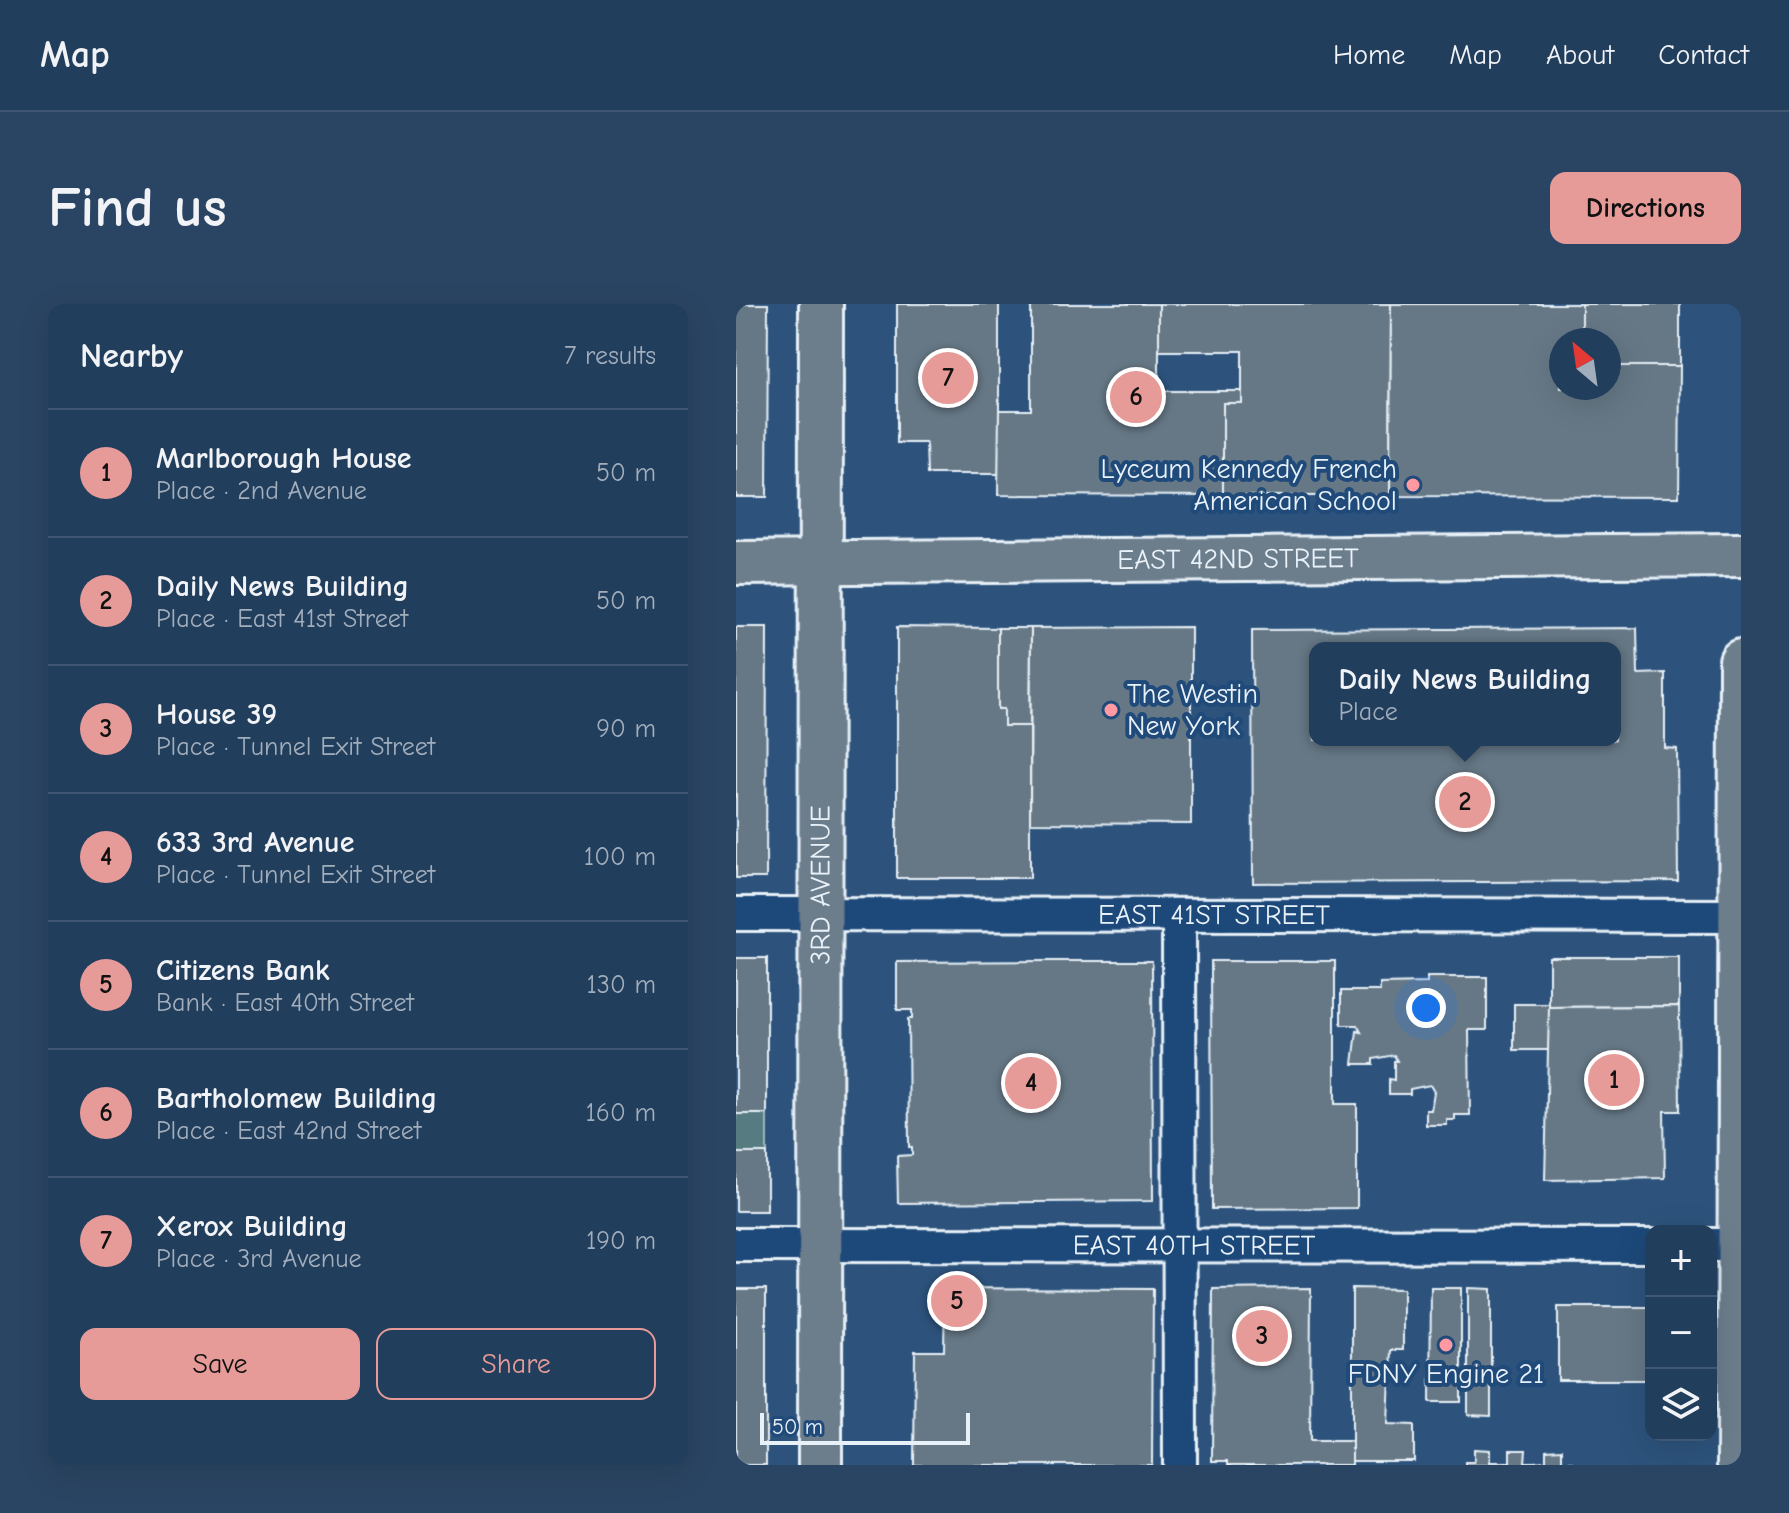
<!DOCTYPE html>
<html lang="en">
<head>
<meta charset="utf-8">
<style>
	:root { --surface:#223e5d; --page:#2a4563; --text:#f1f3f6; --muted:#a2aebc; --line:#3f5772; --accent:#e69b98 }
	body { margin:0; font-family:"Comic Neue",sans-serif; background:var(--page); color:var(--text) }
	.controls { position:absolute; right:24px; bottom:24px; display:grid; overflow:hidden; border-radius:16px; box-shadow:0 8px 32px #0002 }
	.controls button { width:72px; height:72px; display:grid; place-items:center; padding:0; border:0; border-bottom:2px solid var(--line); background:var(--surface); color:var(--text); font:40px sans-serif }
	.compass { position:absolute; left:813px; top:24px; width:72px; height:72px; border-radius:50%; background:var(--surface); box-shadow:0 8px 32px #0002; rotate:331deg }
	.scale { position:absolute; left:24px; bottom:20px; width:210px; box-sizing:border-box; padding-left:8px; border:4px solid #e8f1f8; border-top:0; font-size:22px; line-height:28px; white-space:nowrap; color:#e8f1f8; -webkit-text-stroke:6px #1f4a7a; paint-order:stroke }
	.you { position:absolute; left:690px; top:704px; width:28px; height:28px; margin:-20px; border:6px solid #fff; border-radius:50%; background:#1a73e8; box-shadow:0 0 0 12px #1a73e833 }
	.badge { display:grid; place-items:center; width:52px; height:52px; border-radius:50%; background:var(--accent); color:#111; font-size:26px; font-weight:700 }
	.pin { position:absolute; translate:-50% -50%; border:4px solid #fff; box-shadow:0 2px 8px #0006 }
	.popup { position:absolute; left:573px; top:338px; width:312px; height:104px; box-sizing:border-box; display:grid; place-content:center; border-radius:16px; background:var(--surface); filter:drop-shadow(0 2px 6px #0005); font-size:26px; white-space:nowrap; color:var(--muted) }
	.popup b { font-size:30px; color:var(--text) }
	.popup::after { content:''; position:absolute; left:50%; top:100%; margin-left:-16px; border:16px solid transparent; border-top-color:var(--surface) }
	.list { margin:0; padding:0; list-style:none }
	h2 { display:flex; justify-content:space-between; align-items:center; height:104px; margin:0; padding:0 32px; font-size:34px }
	h2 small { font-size:26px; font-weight:400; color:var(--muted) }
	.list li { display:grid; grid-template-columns:52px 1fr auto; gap:24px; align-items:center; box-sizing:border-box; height:128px; padding:0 32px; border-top:2px solid var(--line) }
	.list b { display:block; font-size:30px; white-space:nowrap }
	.list p { margin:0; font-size:26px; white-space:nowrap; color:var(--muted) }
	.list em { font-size:26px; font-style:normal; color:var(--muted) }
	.actions { display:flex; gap:16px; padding:24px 32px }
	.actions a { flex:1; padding:18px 0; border:2px solid var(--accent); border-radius:16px; text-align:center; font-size:28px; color:var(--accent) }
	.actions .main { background:var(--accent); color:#111 }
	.icon { flex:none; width:44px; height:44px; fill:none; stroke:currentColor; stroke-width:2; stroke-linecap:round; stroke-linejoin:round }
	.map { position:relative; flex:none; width:1005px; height:1161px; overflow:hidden; border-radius:16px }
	header { display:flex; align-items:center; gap:48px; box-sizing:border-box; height:112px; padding:0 40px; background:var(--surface); border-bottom:2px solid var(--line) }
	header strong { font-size:38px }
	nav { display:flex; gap:44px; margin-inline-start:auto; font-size:28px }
	.intro { display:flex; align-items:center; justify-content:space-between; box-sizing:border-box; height:192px; padding:0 48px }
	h1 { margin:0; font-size:56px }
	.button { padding:20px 36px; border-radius:16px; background:var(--accent); color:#111; font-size:28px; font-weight:700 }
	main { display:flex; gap:48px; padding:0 48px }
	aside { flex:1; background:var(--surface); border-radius:16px; box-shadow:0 8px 32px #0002 }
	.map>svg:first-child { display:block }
</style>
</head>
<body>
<header>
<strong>Map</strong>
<nav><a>Home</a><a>Map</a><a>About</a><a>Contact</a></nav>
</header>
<div class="intro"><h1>Find us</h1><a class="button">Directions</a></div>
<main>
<aside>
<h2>Nearby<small>7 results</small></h2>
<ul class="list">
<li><span class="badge">1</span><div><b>Marlborough House</b><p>Place · 2nd Avenue</p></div><em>50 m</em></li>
<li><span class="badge">2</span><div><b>Daily News Building</b><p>Place · East 41st Street</p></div><em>50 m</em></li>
<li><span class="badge">3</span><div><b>House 39</b><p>Place · Tunnel Exit Street</p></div><em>90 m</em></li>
<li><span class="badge">4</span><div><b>633 3rd Avenue</b><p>Place · Tunnel Exit Street</p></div><em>100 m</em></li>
<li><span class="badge">5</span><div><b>Citizens Bank</b><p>Bank · East 40th Street</p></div><em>130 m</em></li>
<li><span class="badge">6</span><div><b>Bartholomew Building</b><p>Place · East 42nd Street</p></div><em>160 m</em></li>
<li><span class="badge">7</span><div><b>Xerox Building</b><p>Place · 3rd Avenue</p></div><em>190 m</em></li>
</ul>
<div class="actions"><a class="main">Save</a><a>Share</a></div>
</aside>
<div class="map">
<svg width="1005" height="1161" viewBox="0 0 1005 1161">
	<rect width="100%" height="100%" fill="#2d537c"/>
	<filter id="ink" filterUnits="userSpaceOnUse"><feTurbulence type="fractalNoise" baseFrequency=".0125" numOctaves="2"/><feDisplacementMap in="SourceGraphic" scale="16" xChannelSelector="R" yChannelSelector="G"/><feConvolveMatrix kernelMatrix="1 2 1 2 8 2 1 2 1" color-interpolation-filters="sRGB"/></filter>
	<g filter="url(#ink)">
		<rect fill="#577c82" stroke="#a0b6bd" stroke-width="2" x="0" y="810" width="31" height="39"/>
		<g fill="#667886" stroke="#e8f1f8" stroke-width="2" fill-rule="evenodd">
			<polygon points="0,0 32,0 31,193 0,193"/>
			<polygon points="161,0 263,0 263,170 191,170 190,139 161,139"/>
			<polygon points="295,0 423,0 423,87 506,87 506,99 487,99 487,192 262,191 263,106 295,106"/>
			<polygon points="423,0 655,0 654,192 487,192 487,99 506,99 506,47 423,47"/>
			<polygon points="655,0 846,0 846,36 825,36 825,84 873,84 873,62 944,62 943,193 654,192"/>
			<polygon points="846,0 944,0 944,62 873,62 873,36 846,36"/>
			<polygon points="0,323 31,323 30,574 0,574"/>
			<polygon points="161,323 262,324 262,405 268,405 268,422 294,422 294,574 161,574"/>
			<polygon points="455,323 455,520 294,519 295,324"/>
			<polygon points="262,324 295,324 294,422 268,422 268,405 262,405"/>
			<path d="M 901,324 L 902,370 L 929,369 L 929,444 L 941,445 L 942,577 L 517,579 L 516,326 ZM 579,344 L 879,344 L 879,436 L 579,436 Z"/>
			<polygon points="813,653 943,653 943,702 813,703"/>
			<rect x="0" y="654" width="31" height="156"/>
			<polygon points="312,657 416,657 417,897 162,899 161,852 176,851 176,843 173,843 172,715 176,715 176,706 161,706 161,658"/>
			<polygon points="475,657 599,657 599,800 621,800 621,904 476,905"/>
			<polygon points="691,673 751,673 751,726 733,726 734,811 719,811 719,816 711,816 711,821 690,821 690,806 695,806 698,788 694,781 674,785 674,790 653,790 653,775 658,776 658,757 661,757 658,751 637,755 637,760 617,760 621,727 625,728 621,721 605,721 605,687 644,687 644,680 691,679"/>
			<rect x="778" y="700" width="35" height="46"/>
			<polygon points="943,702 944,807 928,807 929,874 809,876 813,703"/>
			<rect x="0" y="849" width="31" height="58"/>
			<polygon points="209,984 417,985 416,1161 178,1161 179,1047 208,1047"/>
			<polygon points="575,984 574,1137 616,1137 616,1161 492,1161 492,1157 476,1157 477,985"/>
			<polygon points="616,984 667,985 667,1046 655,1046 652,1120 678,1121 678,1157 616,1157"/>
			<polygon points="695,984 725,984 725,1098 694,1098"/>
			<polygon points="732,984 755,985 755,1112 732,1111"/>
			<rect x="0" y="985" width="30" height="176"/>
			<rect x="822" y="1003" width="93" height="73"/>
			<polygon points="738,1145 754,1146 754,1158 764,1158 764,1161 729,1161 729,1158 738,1158"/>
			<polygon points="826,1145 826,1158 837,1158 837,1161 799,1161 799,1158 810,1157 810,1146"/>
			<polygon points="774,1146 790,1146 789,1158 799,1158 799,1161 764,1161 764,1158 774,1158"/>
		</g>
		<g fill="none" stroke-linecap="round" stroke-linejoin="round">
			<defs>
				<g id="minor">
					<path id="s1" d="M 0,610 L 1005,612"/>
					<polyline points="443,611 444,1161"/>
					<path id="s2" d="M 0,941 L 915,942"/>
					<polyline points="975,941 1005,941"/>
				</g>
				<g id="major">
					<path id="s3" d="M 0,259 L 1005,251"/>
					<path id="s4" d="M 84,1161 L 85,0"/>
					<polyline points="1003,1161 1005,357"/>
				</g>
			</defs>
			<use href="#minor" stroke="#e8f1f8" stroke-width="38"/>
			<use href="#major" stroke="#e8f1f8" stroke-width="48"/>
			<use href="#minor" stroke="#1f4a7a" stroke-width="32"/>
			<use href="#major" stroke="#6c7d8c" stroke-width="42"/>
		</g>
	</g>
	<g fill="#ff9aa2" stroke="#1f4a7a" stroke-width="3">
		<circle cx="677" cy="181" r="8"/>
		<circle cx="375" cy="406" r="8"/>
		<circle cx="710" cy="1041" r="8"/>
	</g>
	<g text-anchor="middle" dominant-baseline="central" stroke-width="8" stroke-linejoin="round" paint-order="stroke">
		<g font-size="28" fill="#e8f1f8" stroke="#1f4a7a" text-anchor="end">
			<text x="661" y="165">Lyceum Kennedy French<tspan x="661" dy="32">American School</tspan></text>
			<text x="391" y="390" text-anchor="start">The Westin<tspan x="391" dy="32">New York</tspan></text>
			<text x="710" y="1070" text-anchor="middle">FDNY Engine 21</text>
		</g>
		<g font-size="28" fill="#e8f1f8" stroke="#1f4a7a">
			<text stroke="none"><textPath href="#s3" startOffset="502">EAST 42ND STREET</textPath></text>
			<text stroke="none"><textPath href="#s4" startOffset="580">3RD AVENUE</textPath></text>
			<text stroke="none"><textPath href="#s1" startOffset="478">EAST 41ST STREET</textPath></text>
			<text stroke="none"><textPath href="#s2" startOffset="458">EAST 40TH STREET</textPath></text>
		</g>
	</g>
</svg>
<div class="controls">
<button>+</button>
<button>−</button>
<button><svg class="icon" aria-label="layers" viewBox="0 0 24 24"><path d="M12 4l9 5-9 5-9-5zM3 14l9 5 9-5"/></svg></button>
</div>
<svg class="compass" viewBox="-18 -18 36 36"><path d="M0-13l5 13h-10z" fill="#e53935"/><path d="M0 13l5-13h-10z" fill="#a2aebc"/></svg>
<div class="scale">50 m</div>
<div class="you"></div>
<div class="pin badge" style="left:878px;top:776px">1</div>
<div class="pin badge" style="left:729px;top:498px">2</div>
<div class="popup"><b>Daily News Building</b>Place</div>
<div class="pin badge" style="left:526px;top:1032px">3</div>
<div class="pin badge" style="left:295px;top:779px">4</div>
<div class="pin badge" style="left:221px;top:997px">5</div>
<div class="pin badge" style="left:400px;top:93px">6</div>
<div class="pin badge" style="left:212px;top:74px">7</div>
</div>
</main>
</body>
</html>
